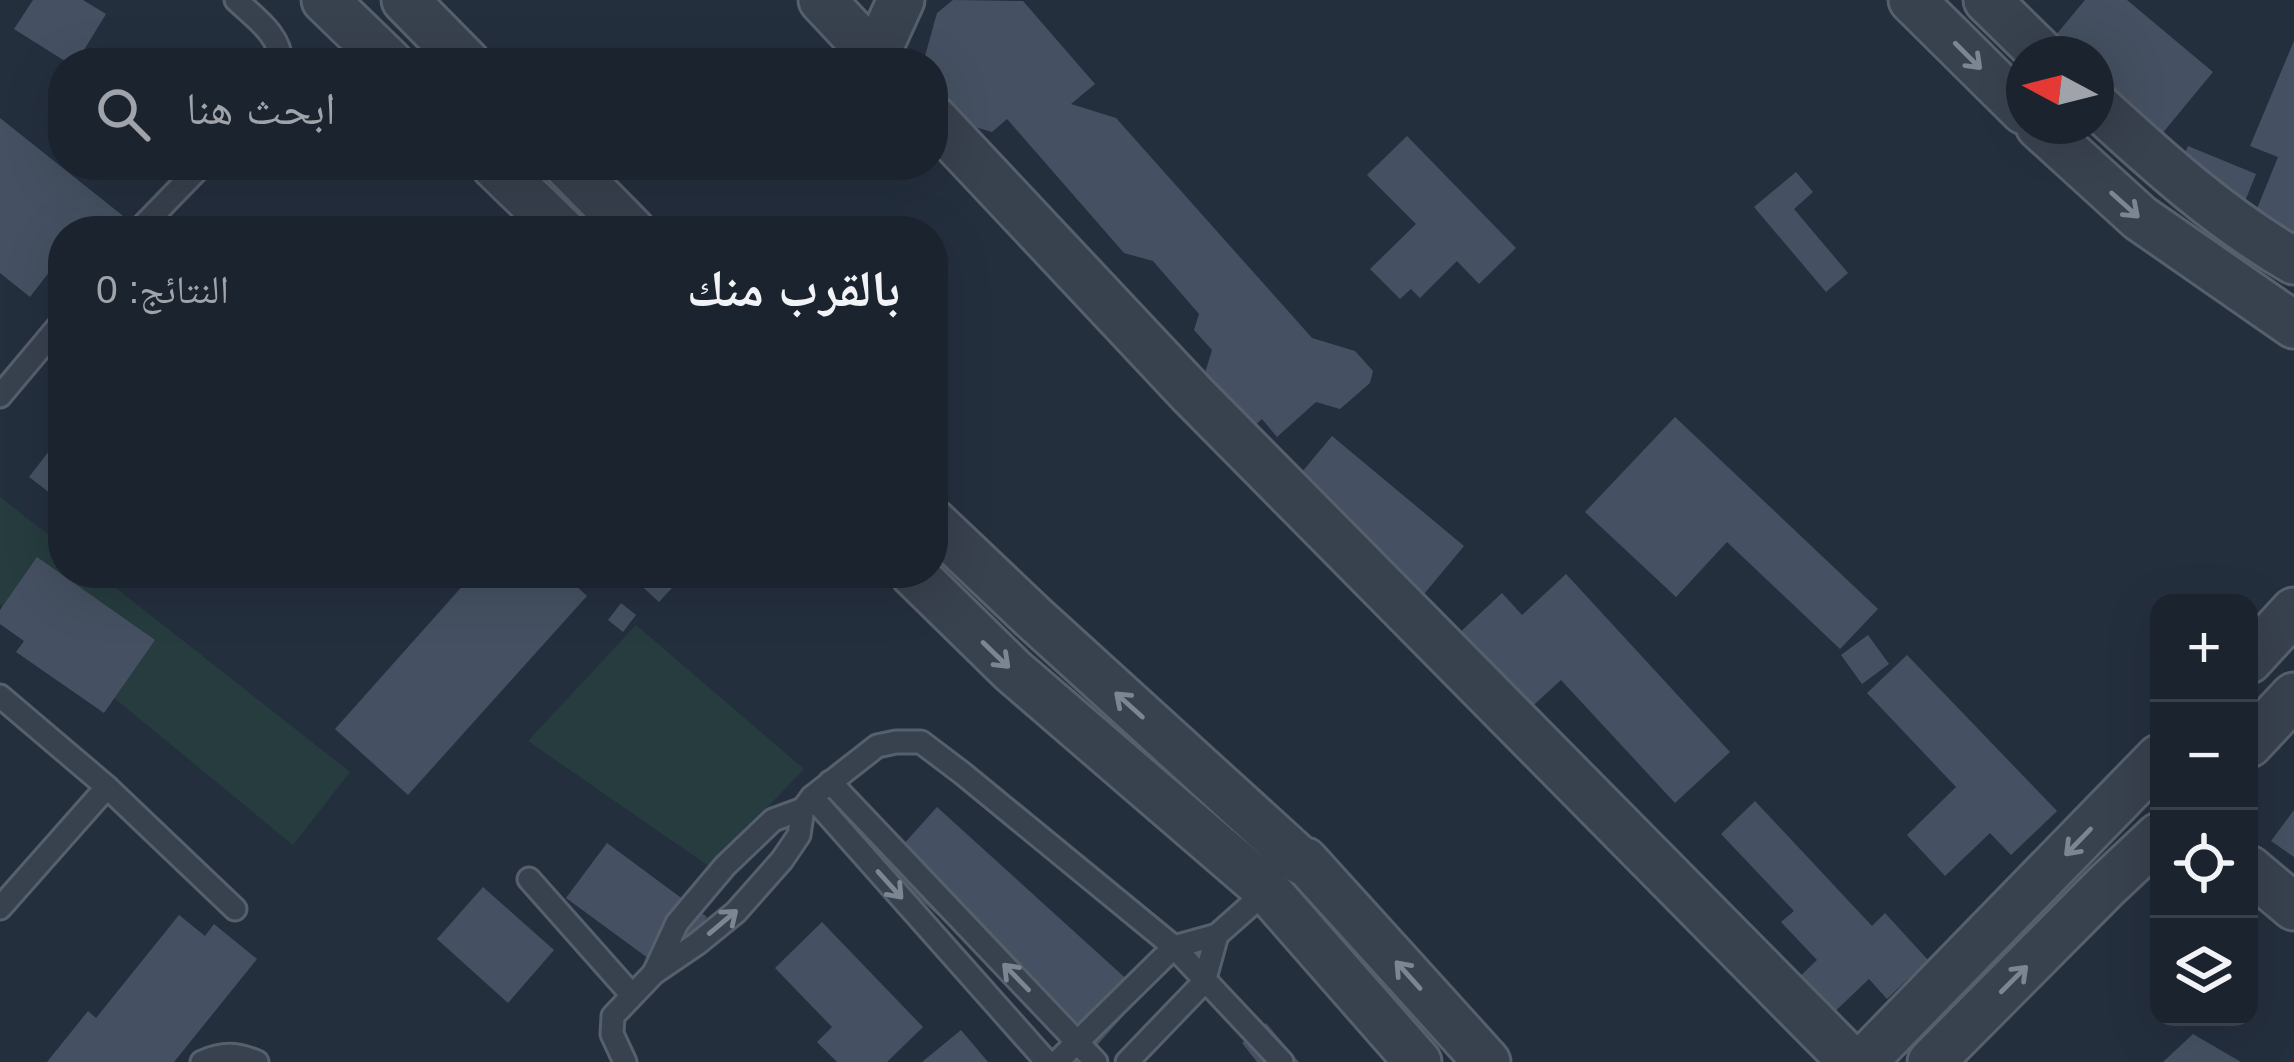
<!DOCTYPE html>
<html lang="ar">
<head>
<meta charset="utf-8">
<style>
	:root { --surface:#1b232e; --page:#282f3a; --text:#f1f3f6; --muted:#a0a4aa; --line:#39404a }
	body { margin:0; font-family:Helvetica,"Noto Naskh Arabic",sans-serif; background:var(--page); color:var(--text); direction:rtl }
	.controls { position:absolute; right:36px; bottom:36px; display:grid; overflow:hidden; border-radius:24px; box-shadow:0 12px 48px #0002 }
	.controls button { width:108px; height:108px; display:grid; place-items:center; padding:0; border:0; border-bottom:3px solid var(--line); background:var(--surface); color:var(--text); font:60px sans-serif }
	.compass { position:absolute; left:2006px; top:36px; width:108px; height:108px; border-radius:50%; background:var(--surface); box-shadow:0 12px 48px #0002; rotate:277deg }
	.list { margin:0; padding:0; list-style:none }
	h2 { display:flex; justify-content:space-between; align-items:center; height:156px; margin:0; padding:0 48px; font-size:51px }
	h2 small { font-size:39px; font-weight:400; color:var(--muted) }
	.icon { flex:none; width:66px; height:66px; fill:none; stroke:currentColor; stroke-width:2; stroke-linecap:round; stroke-linejoin:round }
	.map { position:relative; flex:none; width:2294px; height:1062px; overflow:hidden; direction:ltr }
	.search { position:absolute; background:var(--surface); box-shadow:0 12px 48px #0002; left:48px; top:48px; width:900px; height:132px; display:flex; align-items:center; gap:30px; box-sizing:border-box; padding:0 42px; border-radius:48px; color:var(--muted); font-size:45px }
	.panel { position:absolute; background:var(--surface); box-shadow:0 12px 48px #0002; left:48px; top:216px; width:900px; height:372px; border-radius:48px; direction:rtl }
	.map>svg:first-child { display:block }
</style>
</head>
<body>
<div class="map">
<svg width="2294" height="1062" viewBox="0 0 2294 1062">
	<rect width="100%" height="100%" fill="#242f3e"/>
	<g fill="#263c3f">
		<polygon points="0,497 63,546 63,573 97,573 350,772 293,845 0,604"/>
		<polygon points="636,625 804,769 710,867 528,741"/>
	</g>
	<g fill="#455162">
		<polygon points="33,0 83,0 106,14 76,63 68,63 14,29"/>
		<polygon points="953,0 1023,1 1095,84 1071,104 1116,118 1312,338 1355,351 1373,371 1370,383 1340,409 1316,402 1277,437 1262,419 1244,435 1201,386 1212,350 1194,330 1199,314 1153,261 1124,253 1007,119 992,132 951,120 933,100 933,63 923,63 937,13"/>
		<polygon points="2085,0 2127,0 2213,72 2156,141 2096,91 2096,54 2051,54 2045,48"/>
		<polygon points="2294,41 2294,239 2252,221 2278,157 2250,146"/>
		<polygon points="0,118 142,231 63,231 63,261 60,258 30,297 0,273"/>
		<polygon points="1407,136 1516,248 1479,284 1457,261 1420,298 1411,289 1400,299 1370,269 1416,224 1367,175"/>
		<polygon points="2188,146 2256,174 2243,206 2175,178"/>
		<polygon points="1796,172 1813,192 1794,209 1848,273 1826,292 1754,207"/>
		<polygon points="1675,417 1878,609 1840,649 1727,542 1676,597 1585,512"/>
		<polygon points="63,433 63,503 29,477"/>
		<polygon points="1332,436 1464,546 1424,594 1292,484"/>
		<polygon points="37,557 155,640 104,713 16,652 24,641 0,624 0,610"/>
		<polygon points="474,573 562,573 587,596 408,795 335,729"/>
		<polygon points="643,573 686,573 659,602 636,581"/>
		<polygon points="1566,574 1730,752 1675,803 1561,680 1526,712 1456,636 1502,593 1522,615"/>
		<polygon points="621,603 636,615 623,632 608,620"/>
		<polygon points="1868,635 1889,664 1862,684 1841,655"/>
		<polygon points="1907,655 2057,811 2011,855 1990,833 1945,876 1907,835 1956,787 1867,693"/>
		<polygon points="1755,801 1872,926 1885,913 1928,960 1887,999 1869,979 1827,1019 1793,983 1817,960 1781,922 1794,911 1721,834"/>
		<polygon points="937,807 1143,994 1089,1054 884,866"/>
		<polygon points="2294,810 2294,857 2271,841"/>
		<polygon points="607,843 707,917 667,972 566,898"/>
		<polygon points="483,887 554,950 508,1003 437,939"/>
		<polygon points="179,915 205,936 214,924 257,959 174,1062 47,1062 88,1011 96,1018"/>
		<polygon points="822,922 923,1027 887,1062 837,1062 817,1042 832,1027 775,968"/>
		<polygon points="1266,1023 1299,1062 1257,1062 1242,1043"/>
		<polygon points="961,1030 988,1062 922,1062"/>
		<polygon points="2193,1034 2241,1062 2163,1062"/>
	</g>
	<g fill="none" stroke-linecap="round" stroke-linejoin="round">
		<defs>
			<g id="lane">
				<path d="M 236,0 C 255,18 281,35 281,63"/>
				<polyline points="138,231 202,165"/>
				<polyline points="0,396 63,321"/>
				<polyline points="0,696 107,787 235,909"/>
				<polyline points="830,782 1096,1062"/>
				<polyline points="812,797 1047,1062"/>
				<polyline points="529,879 631,994"/>
				<polyline points="0,908 107,787"/>
				<polyline points="654,973 677,923 725,866 773,820 803,809 812,797 877,746 896,742 921,742 962,773 1174,947 1282,1062"/>
				<path d="M 202,1062 C 222,1053 236,1053 257,1062"/>
				<polyline points="625,1062 612,1034 613,1016 654,973 698,943 736,912 782,860 799,835 803,809"/>
				<polyline points="1057,1062 1174,947 1217,935 1271,887"/>
				<polyline points="1127,1062 1204,982 1217,935"/>
			</g>
			<g id="street">
				<polyline points="325,0 390,63"/>
				<polyline points="405,0 467,63"/>
				<polyline points="822,0 881,63"/>
				<polyline points="1912,0 2024,111"/>
				<polyline points="1987,0 2042,54"/>
				<polyline points="875,57 901,0"/>
				<path d="M 2096,105 C 2158,162 2221,219 2294,261"/>
				<polyline points="933,118 1192,394 1852,1062"/>
				<polyline points="2039,126 2140,218 2294,325"/>
				<polyline points="494,165 562,231"/>
				<polyline points="567,165 632,231"/>
				<polyline points="933,522 1033,617 1301,861 1305,861 1487,1062"/>
				<polyline points="913,573 1013,671 1267,890 1418,1062"/>
				<polyline points="2249,660 2294,611"/>
				<polyline points="2249,744 2294,696"/>
				<polyline points="2249,869 2294,907"/>
				<polyline points="1863,1062 2159,758"/>
				<polyline points="1931,1062 2105,887 2159,836"/>
			</g>
		</defs>
		<use href="#lane" stroke="#565f6c" stroke-width="27"/>
		<use href="#street" stroke="#565f6c" stroke-width="51"/>
		<use href="#lane" stroke="#38414e" stroke-width="21"/>
		<use href="#street" stroke="#38414e" stroke-width="45"/>
	</g>
	<defs><path id="oneway-shaft" d="M-6 0H5M1.5-3L5.5 0L1.5 3" fill="none" stroke-width="1.6" stroke-linecap="round" stroke-linejoin="round" transform="scale(3)"/></defs>
	<g stroke="#7c8592">
		<use href="#oneway-shaft" transform="translate(1968 56) rotate(45)"/>
		<use href="#oneway-shaft" transform="translate(2125 205) rotate(42)"/>
		<use href="#oneway-shaft" transform="translate(996 655) rotate(44)"/>
		<use href="#oneway-shaft" transform="translate(1129 705) rotate(-138)"/>
		<use href="#oneway-shaft" transform="translate(2078 842) rotate(134)"/>
		<use href="#oneway-shaft" transform="translate(890 885) rotate(48)"/>
		<use href="#oneway-shaft" transform="translate(723 922) rotate(-40)"/>
		<use href="#oneway-shaft" transform="translate(1408 975) rotate(-132)"/>
		<use href="#oneway-shaft" transform="translate(1016 977) rotate(-134)"/>
		<use href="#oneway-shaft" transform="translate(2014 979) rotate(-45)"/>
	</g>
</svg>
<div class="controls">
<button>+</button>
<button>−</button>
<button><svg class="icon" aria-label="locate" viewBox="0 0 24 24"><circle cx="12" cy="12" r="6"/><path d="M12 2v4M12 18v4M2 12h4M18 12h4"/></svg></button>
<button><svg class="icon" aria-label="layers" viewBox="0 0 24 24"><path d="M12 4l9 5-9 5-9-5zM3 14l9 5 9-5"/></svg></button>
</div>
<svg class="compass" viewBox="-18 -18 36 36"><path d="M0-13l5 13h-10z" fill="#e53935"/><path d="M0 13l5-13h-10z" fill="#a0a4aa"/></svg>
<div class="search"><svg class="icon" aria-label="search" viewBox="0 0 24 24"><circle cx="10" cy="10" r="6"/><path d="M15 15l6 6"/></svg>ابحث هنا</div>
<section class="panel">
<h2>بالقرب منك<small>النتائج: 0</small></h2>
<ul class="list">
</ul>
</section>
</div>
</body>
</html>
